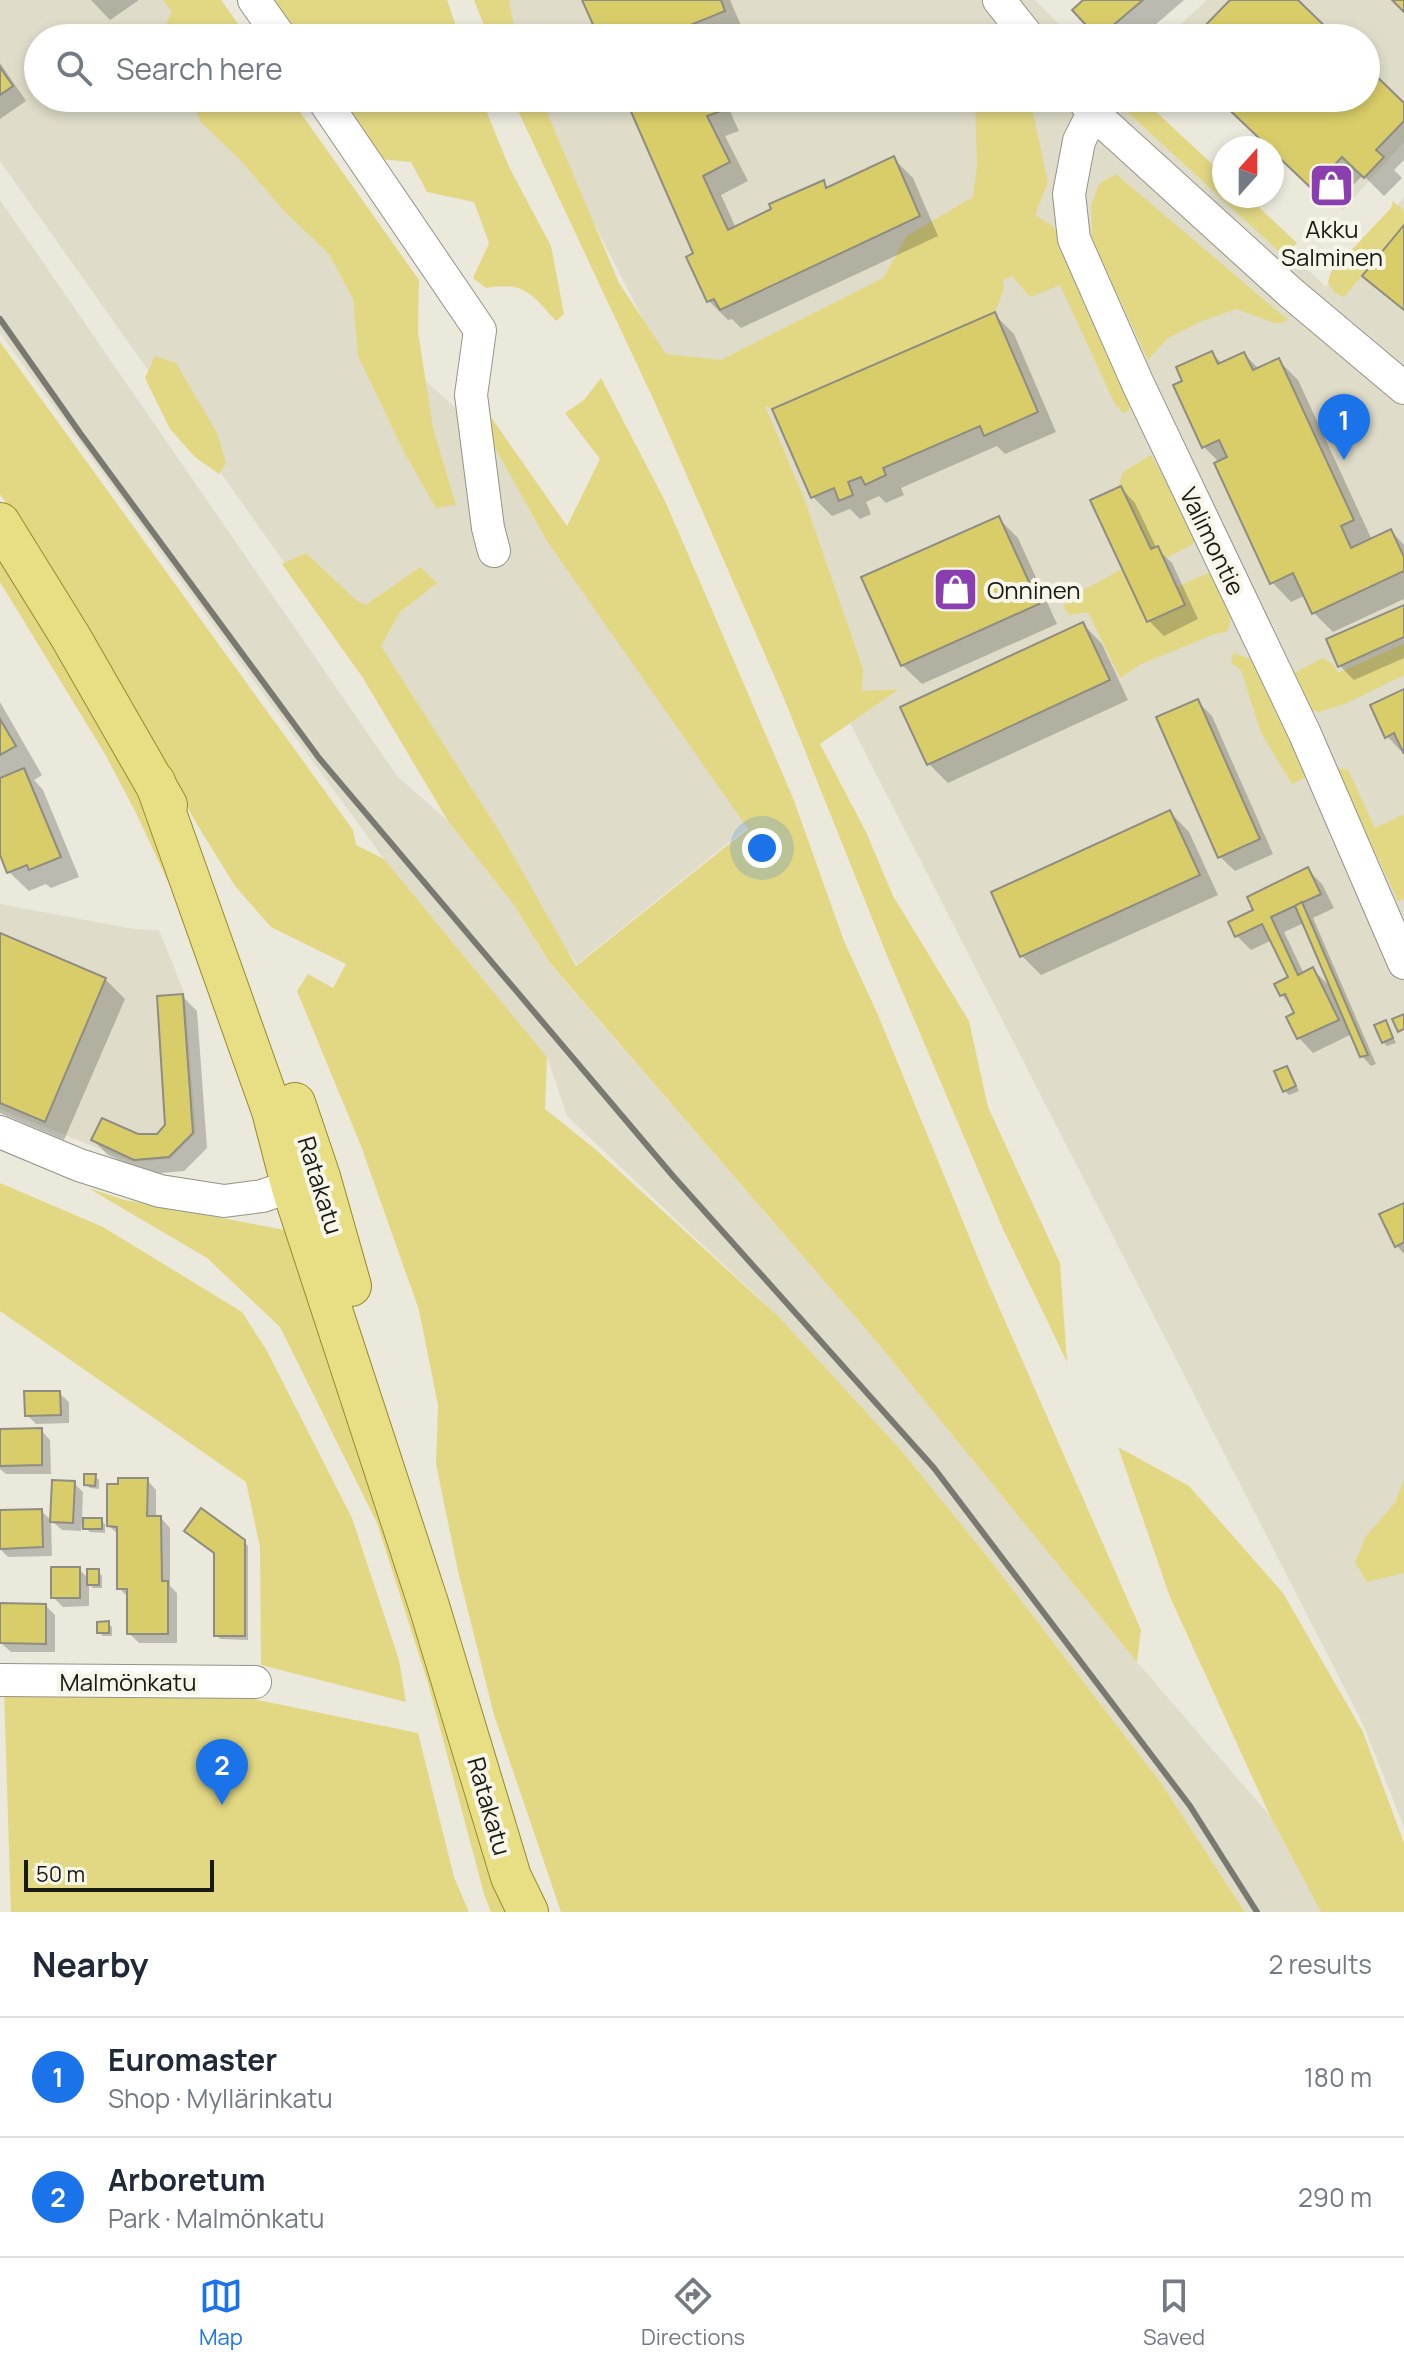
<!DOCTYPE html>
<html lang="en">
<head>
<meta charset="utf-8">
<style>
	:root { --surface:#fff; --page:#f2f2f3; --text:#1f2937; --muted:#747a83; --line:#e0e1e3; --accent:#1a73e8 }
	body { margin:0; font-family:Manrope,sans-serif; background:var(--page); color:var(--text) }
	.compass { position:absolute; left:1212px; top:136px; width:72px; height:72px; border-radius:50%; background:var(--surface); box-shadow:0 4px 12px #0003; rotate:21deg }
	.scale { position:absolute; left:24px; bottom:20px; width:190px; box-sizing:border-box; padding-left:8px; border:4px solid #1a1a15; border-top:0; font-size:22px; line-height:28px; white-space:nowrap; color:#1a1a15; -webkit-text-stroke:6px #f7f6e9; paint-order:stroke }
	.you { position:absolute; left:762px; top:848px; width:28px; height:28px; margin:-20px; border:6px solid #fff; border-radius:50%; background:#1a73e8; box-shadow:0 0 0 12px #1a73e833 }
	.badge { display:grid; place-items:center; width:52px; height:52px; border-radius:50%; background:var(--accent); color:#fff; font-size:26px; font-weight:700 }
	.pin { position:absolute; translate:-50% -66px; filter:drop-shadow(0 2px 4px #0008) }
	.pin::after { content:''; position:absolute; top:42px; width:28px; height:24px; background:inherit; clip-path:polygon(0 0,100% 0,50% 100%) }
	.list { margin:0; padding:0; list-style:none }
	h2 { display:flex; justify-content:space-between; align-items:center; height:104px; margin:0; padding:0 32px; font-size:34px }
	h2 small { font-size:26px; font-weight:400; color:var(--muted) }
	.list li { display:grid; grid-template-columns:52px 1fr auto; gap:24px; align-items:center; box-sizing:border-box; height:120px; padding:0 32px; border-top:2px solid var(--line) }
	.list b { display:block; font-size:30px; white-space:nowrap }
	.list p { margin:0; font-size:26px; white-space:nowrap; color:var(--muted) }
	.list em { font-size:26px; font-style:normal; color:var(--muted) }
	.icon { flex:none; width:44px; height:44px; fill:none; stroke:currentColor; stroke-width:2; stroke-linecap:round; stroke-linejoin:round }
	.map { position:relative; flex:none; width:1404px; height:1912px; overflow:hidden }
	.search { position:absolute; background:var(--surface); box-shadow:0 4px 12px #0003; left:24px; right:24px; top:24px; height:88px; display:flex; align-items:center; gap:20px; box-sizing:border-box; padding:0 28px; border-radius:44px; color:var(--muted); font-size:30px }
	.sheet { height:344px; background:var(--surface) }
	nav { display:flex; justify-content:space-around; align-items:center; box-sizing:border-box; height:112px; border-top:2px solid var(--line); background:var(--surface); font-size:22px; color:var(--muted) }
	nav a { display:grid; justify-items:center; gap:4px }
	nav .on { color:var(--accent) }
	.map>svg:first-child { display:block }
</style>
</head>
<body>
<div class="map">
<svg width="1404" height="1912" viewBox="0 0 1404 1912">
	<rect width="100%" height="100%" fill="#eae9dc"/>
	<g fill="#dfddc9">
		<polygon points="0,0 167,0 192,38 38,38 38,98 231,98 400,358 487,436 753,823 577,964 347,651 0,161"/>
		<polygon points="502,0 1035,0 1073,38 517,38"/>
		<polygon points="1207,0 1404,0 1404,142 1343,210 1220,98 1366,98 1366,38 1166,38"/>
		<polygon points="541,98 1134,98 1224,196 1233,196 1326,287 1404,197 1404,1827 1363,1724 581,198"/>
		<polygon points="0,200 397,776 448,821 514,905 549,963 876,1341 1137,1662 1270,1816 1321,1912 1245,1912 1161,1783 991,1561 900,1449 780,1318 567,1116 547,1057 384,859 0,333"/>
		<polygon points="0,904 133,929 159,930 185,995 196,1133 170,1159 133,1162 0,1109"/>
	</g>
	<g fill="#e2d884">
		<polygon points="163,0 221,0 248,38 171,38 166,24 172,12"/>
		<polygon points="270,0 447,0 460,38 297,38"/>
		<polygon points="474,0 509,0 516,38 489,38"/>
		<polygon points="192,98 290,98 419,280 418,332 433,428 456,505 436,508 405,454 358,356 353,299 329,254 284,211 242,162 200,121"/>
		<path d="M 339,98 L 481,98 L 509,167 L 551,246 L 564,314 L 556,321 C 532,295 525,281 486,288 L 473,278 L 489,243 L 474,202 L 427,192 L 411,162 L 380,159 Z"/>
		<polygon points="512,98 541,98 619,283 666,354 721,360 883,278 907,236 973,197 977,165 975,98 1021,98 1033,113 1048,182 1035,215 1054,227 1129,393 1129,411 1123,413 1114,402 1060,285 1030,297 1012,276 1003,280 1004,289 995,312 772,409 765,406 804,498 863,669 862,691 899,689 820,744 866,832 893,896 969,1021 988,1107 1060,1263 1067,1362 1003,1229 886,953 783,696 656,405"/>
		<polygon points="1133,98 1141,98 1224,175 1224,196 1247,196 1297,243 1284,256 1124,109"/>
		<polygon points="1116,174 1288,320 1277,324 1236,309 1202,321 1168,338 1148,360 1092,240 1091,206 1099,184"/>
		<polygon points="1393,201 1404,211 1404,225 1344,297 1335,293 1328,282 1331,272 1391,208"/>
		<polygon points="0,342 353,830 356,845 384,859 547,1057 545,1109 595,1149 780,1318 900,1449 991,1561 1161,1783 1245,1912 561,1912 494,1715 458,1571 436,1464 438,1405 419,1310 361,1146 297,991 308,974 333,988 346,964 271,927 235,886 198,826 81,616 0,494"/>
		<polygon points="155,356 176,363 217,433 226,463 219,474 195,457 170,429 145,378"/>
		<polygon points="601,378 666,503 793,798 844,941 878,1015 990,1287 1141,1630 1137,1662 876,1341 549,962 514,905 448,821 363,678 282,564 306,553 356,600 366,605 420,567 437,583 400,612 381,646 504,839 576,966 748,829 547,541 482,424 484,407 567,526 600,459 565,413 584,400"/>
		<polygon points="1151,455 1196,535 1193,544 1164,559 1151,549 1122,486 1118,487 1123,472"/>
		<polygon points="0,557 145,798 211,989 172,890 136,813 105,754 0,582"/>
		<path d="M 1122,569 L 1148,622 L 1185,605 L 1177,587 L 1210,572 C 1220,590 1238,611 1227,632 L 1215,634 L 1141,664 L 1120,678 L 1088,612 L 1069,615 L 1063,605 L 1077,599 L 1078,593 Z"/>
		<polygon points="1404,644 1404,675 1345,704 1318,712 1308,708 1294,673 1323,658 1333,664 1338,673"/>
		<polygon points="1233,653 1254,660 1309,776 1292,784 1261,733 1241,670 1231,663"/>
		<polygon points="1335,768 1348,770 1375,828 1404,814 1404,899 1398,901"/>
		<polygon points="0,1183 103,1227 242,1312 267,1351 352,1518 399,1660 406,1702 261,1665 260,1547 246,1482 0,1311"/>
		<polygon points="88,1188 125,1200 285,1230 509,1912 491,1912 484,1894 428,1683 377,1523 280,1327 207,1258"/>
		<polygon points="1118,1447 1189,1486 1283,1593 1363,1732 1404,1843 1404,1912 1321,1912 1270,1816 1170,1597"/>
		<polygon points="1404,1480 1404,1573 1367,1582 1355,1562 1366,1536 1395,1503"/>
		<polygon points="4,1691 234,1695 418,1733 454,1877 469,1912 11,1912"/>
	</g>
	<g fill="#0003" fill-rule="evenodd">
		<polygon points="91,0 139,0 110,20"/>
		<polygon points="584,0 730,0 743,30 725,38 601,38"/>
		<polygon points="1086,0 1184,0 1140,38 1098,38 1074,10"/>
		<polygon points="0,63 26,101 0,119"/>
		<polygon points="1366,69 1404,106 1404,160 1394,170 1402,178 1384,196 1363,175 1332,207 1220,98 1366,98"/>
		<polygon points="627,98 724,98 739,131 725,136 748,181 721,195 736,228 823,182 829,188 893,158 913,178 938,236 741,328 732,319 728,320 708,300 695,254"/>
		<polygon points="995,315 1014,334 1056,432 1005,454 997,446 901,488 904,495 886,503 879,496 866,502 871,514 860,519 850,509 832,516 813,497"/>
		<polygon points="1212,353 1222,364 1244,354 1259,369 1278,360 1298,380 1372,540 1391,531 1404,545 1404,599 1333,632 1314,613 1306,595 1291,602 1272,582 1219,462 1204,447 1185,382"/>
		<polygon points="1121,488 1135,503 1157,549 1172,563 1198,619 1164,636 1149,621"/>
		<polygon points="998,518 1018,538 1057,624 922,684 902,665"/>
		<polygon points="1404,607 1404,658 1354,680 1340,666"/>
		<polygon points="1083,624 1102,644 1128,700 948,783 929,764"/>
		<polygon points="1404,692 1404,750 1401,751 1387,736"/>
		<polygon points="1197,701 1212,716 1273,854 1235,871 1220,857"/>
		<polygon points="0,702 42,775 34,780 43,790 79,877 51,888 46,884 29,891 9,872 0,849"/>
		<polygon points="1170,812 1189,832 1218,895 1041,975 1022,956"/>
		<path d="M 1308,870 L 1322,884 L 1334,908 L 1313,918 L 1376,1064 L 1371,1066 L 1362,1056 L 1352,1034 L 1313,1053 L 1299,1038 L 1289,1018 L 1297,1014 L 1282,995 L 1290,978 L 1272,940 L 1251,950 L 1236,935 L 1256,911 ZM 1304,923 L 1333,989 L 1313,970 L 1304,974 L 1284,932 Z"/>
		<polygon points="0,935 105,979 125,999 64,1140 0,1113"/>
		<polygon points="182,996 197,1011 207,1148 184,1171 150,1174 108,1155 93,1140 158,1136 167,1125"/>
		<polygon points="1386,1022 1396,1043 1387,1046 1383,1042"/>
		<polygon points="1287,1068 1299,1091 1289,1095 1285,1091"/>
		<polygon points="1404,1205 1404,1254 1397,1246"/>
		<polygon points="59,1393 69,1402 69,1423 36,1424 27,1415"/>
		<polygon points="41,1430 50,1440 51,1474 6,1474 0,1469 0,1431"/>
		<polygon points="95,1476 99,1480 99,1489 90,1488 86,1484"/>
		<polygon points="147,1480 156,1490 156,1518 161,1518 170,1528 170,1586 177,1593 177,1643 139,1643 129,1633 129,1598 119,1588 119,1535 109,1526 120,1486"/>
		<polygon points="74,1483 83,1492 82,1520 101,1520 105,1524 105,1533 90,1532 82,1525 81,1531 62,1530 52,1521"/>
		<polygon points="41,1511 51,1520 52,1556 8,1557 0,1549 0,1512"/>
		<polygon points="243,1541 248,1546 248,1640 220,1639 216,1635"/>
		<polygon points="79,1569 89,1579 98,1571 102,1576 102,1588 93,1588 89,1584 89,1606 63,1607 53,1597"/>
		<polygon points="46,1606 55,1615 55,1652 11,1652 1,1643"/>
		<polygon points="108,1623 112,1627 112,1636 103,1636 99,1632"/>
	</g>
	<g fill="#d9cd69" stroke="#8e8d81" stroke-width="2">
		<polygon points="582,0 721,0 725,11 683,28 687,38 599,38"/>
		<polygon points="1083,0 1143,0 1098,38 1072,10"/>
		<polygon points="1230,0 1298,0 1337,38 1193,38"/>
		<polygon points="1392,0 1404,0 1404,12"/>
		<polygon points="1366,66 1404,103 1404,121 1376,150 1384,157 1364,178 1342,157 1312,189 1217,98 1366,98"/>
		<polygon points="0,67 13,86 0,95"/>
		<polygon points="625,98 715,98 721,111 707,116 730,162 703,176 728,230 771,209 769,204 824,180 826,188 894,156 920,216 720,310 714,299 707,302 686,257 693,253"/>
		<polygon points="1404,225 1404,310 1362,276"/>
		<polygon points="995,312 1038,412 984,436 980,426 883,468 886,475 865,485 861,477 848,482 853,495 839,501 834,488 811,498 772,409"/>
		<polygon points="1212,351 1218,364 1244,352 1253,370 1279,358 1354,520 1341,526 1351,548 1391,529 1404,557 1404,571 1312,614 1293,573 1270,584 1214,463 1227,457 1219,440 1202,448 1173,385 1182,381 1176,367"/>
		<polygon points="1121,486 1151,549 1158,546 1185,605 1147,622 1090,500"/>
		<polygon points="999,516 1039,604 901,666 861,577"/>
		<polygon points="1404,605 1404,637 1338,667 1326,639"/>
		<polygon points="1083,622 1110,680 927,765 900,707"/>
		<polygon points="1404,689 1404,754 1394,733 1385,738 1370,705"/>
		<polygon points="1198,699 1260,839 1218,858 1156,717"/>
		<polygon points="0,719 16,746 0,755"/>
		<polygon points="24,768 61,857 29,870 27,865 7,873 0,855 0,778"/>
		<polygon points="1170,810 1200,875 1020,957 991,892"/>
		<polygon points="1308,867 1321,894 1271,917 1298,975 1313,967 1339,1020 1297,1039 1286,1017 1294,1013 1285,994 1280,996 1274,984 1288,977 1262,924 1235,937 1228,922 1253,910 1247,897"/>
		<polygon points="1302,902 1368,1055 1360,1057 1295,906"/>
		<polygon points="0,933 106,978 45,1122 0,1103"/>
		<polygon points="183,994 193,1133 169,1157 134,1160 91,1140 102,1118 138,1134 157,1134 165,1125 157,996"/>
		<polygon points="1404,1014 1404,1029 1398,1032 1392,1019"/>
		<polygon points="1386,1020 1393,1038 1382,1043 1374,1025"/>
		<polygon points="1287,1066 1296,1086 1283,1092 1274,1071"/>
		<polygon points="1404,1203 1404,1242 1395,1247 1379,1214"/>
		<polygon points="24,1391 60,1391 61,1415 25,1416"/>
		<polygon points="42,1428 42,1465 0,1466 0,1429"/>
		<polygon points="84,1474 96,1474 95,1486 84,1485"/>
		<polygon points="118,1478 148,1478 147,1516 161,1516 162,1581 168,1581 168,1634 127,1634 127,1589 117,1589 117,1527 107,1526 107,1484 118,1484"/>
		<polygon points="52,1480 75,1481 73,1523 50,1522"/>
		<polygon points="201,1508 245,1540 245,1636 214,1636 214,1553 184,1531"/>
		<polygon points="42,1509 43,1547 0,1549 0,1510"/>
		<rect x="83" y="1518" width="19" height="11"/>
		<rect x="51" y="1567" width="29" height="31"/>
		<rect x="87" y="1569" width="12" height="16"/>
		<polygon points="0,1603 46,1604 46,1644 0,1643"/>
		<polygon points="109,1621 109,1633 97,1633 97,1622"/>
	</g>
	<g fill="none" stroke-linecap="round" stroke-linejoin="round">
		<defs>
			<g id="minor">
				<polyline points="254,0 281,38"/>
				<polyline points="999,0 1029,38"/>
				<polyline points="322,98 480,330 471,395 488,528 494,551"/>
				<polyline points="1082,98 1093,113 1291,293 1404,388"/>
				<polyline points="1093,113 1079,141 1069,194 1074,239 1138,384 1305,734 1404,963"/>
				<polyline points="0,1132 79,1165 160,1191 224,1201 262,1196 313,1179"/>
				<polyline points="0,1680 255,1682"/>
			</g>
			<g id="major">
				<polyline points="0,523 70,636 167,805"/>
				<polyline points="155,782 272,1111 292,1188 429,1606 511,1877 528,1912"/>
				<polyline points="295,1103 320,1177 351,1286"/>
			</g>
		</defs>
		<use href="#minor" stroke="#949387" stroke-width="34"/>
		<use href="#major" stroke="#968b28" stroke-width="42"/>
		<use href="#minor" stroke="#fff" stroke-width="32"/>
		<use href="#major" stroke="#e8de84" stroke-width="40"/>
		<polyline stroke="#7a7971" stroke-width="6" points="0,319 80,433 319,758 673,1176 934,1468 1190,1806 1257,1912"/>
	</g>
	<defs>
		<symbol id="shop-square" viewBox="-11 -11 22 22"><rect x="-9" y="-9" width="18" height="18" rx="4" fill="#8a3eaf" stroke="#f7f6e9"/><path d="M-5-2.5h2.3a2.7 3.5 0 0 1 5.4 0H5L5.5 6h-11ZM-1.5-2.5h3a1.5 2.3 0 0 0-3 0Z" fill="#fff"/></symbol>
	</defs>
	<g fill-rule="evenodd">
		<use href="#shop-square" x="1306" y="160" width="51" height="51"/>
		<use href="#shop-square" x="930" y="564" width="51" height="51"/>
	</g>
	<g text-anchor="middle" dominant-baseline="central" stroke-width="8" stroke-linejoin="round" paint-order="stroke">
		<g font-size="24" fill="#1a1a15" stroke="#f7f6e9">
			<text x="1332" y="228">Akku<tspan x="1332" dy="28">Salminen</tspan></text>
			<text x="987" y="589" text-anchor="start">Onninen</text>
		</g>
		<g font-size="24" fill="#1a1a15" stroke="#f7f6e9">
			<text transform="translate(1213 541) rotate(64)">Valimontie</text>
			<text transform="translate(321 1185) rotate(73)">Ratakatu</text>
			<text x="128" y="1681">Malmönkatu</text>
			<text transform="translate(490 1806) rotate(74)">Ratakatu</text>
		</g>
	</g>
</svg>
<svg class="compass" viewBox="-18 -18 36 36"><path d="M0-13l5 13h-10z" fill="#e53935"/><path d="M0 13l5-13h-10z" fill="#747a83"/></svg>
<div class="scale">50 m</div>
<div class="you"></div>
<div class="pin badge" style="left:1344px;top:460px">1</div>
<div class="pin badge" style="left:222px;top:1805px">2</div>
<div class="search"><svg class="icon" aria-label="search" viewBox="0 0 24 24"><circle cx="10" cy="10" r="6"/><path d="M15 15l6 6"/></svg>Search here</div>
</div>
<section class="sheet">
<h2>Nearby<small>2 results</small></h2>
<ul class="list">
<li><span class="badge">1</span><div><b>Euromaster</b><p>Shop · Myllärinkatu</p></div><em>180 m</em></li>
<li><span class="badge">2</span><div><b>Arboretum</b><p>Park · Malmönkatu</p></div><em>290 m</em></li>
</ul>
</section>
<nav>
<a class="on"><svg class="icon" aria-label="map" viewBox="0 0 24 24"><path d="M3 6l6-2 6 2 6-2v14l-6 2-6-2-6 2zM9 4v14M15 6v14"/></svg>Map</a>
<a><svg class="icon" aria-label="directions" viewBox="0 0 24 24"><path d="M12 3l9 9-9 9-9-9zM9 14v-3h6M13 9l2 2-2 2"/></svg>Directions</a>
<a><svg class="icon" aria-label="saved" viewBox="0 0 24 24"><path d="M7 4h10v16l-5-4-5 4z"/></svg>Saved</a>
</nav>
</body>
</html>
